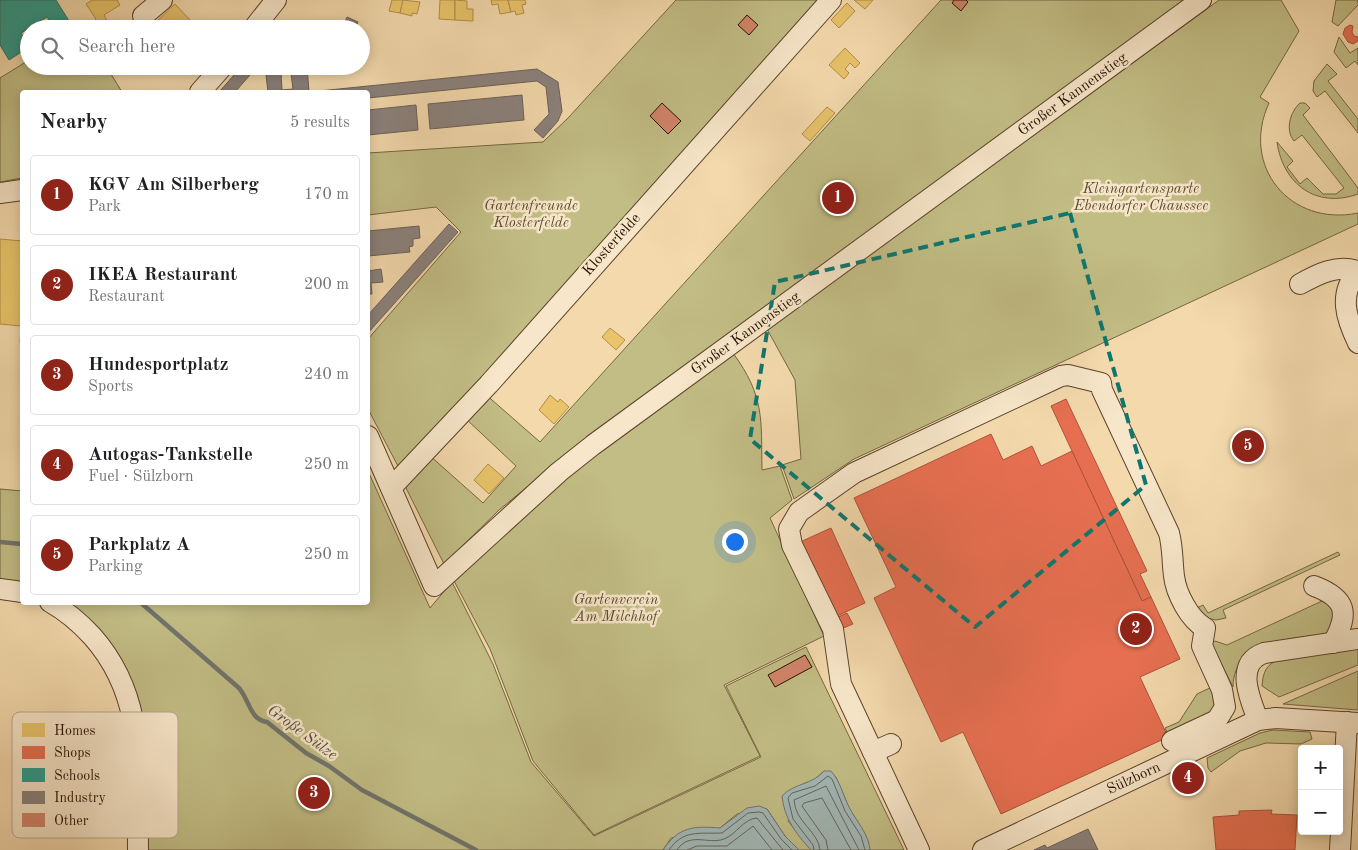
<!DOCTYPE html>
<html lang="en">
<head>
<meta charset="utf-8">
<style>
	:root { --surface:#fff; --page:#f6f6f6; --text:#202124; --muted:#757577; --line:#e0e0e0; --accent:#8f2418 }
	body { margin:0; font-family:"Old Standard TT",serif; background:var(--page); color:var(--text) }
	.controls { position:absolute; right:15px; bottom:15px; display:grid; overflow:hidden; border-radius:5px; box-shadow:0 2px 12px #0003 }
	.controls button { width:45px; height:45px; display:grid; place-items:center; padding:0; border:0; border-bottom:1px solid var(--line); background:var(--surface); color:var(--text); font:25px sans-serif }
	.you { position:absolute; left:734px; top:541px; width:18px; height:18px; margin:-12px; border:4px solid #fff; border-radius:50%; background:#1a73e8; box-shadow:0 0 0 8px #1a73e833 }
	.badge { display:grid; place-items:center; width:32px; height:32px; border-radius:50%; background:var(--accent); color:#fff; font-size:16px; font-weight:700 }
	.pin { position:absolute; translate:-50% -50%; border:2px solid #fff; box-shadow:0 1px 5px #0006 }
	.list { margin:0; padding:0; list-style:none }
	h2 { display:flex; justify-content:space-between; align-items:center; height:65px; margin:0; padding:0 20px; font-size:21px }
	h2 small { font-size:16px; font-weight:400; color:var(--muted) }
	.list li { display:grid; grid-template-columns:32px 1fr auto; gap:15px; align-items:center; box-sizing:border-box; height:80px; margin:0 10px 10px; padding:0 10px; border:1px solid var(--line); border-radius:5px }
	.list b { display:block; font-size:19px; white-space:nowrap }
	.list p { margin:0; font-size:16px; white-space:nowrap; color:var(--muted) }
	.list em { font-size:16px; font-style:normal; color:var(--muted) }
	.icon { flex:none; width:28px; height:28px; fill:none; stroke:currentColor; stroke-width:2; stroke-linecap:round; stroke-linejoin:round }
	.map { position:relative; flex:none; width:1358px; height:850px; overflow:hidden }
	.search { position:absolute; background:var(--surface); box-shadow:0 2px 12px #0003; left:20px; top:20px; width:350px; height:55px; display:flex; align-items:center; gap:12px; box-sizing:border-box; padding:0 18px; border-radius:28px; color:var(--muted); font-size:19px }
	.panel { position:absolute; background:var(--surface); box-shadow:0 2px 12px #0003; left:20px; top:90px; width:350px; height:515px; border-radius:5px }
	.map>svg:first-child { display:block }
</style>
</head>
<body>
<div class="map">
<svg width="1358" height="850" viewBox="0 0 1358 850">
	<rect width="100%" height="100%" fill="#f3d9ac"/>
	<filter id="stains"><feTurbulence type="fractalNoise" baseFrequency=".004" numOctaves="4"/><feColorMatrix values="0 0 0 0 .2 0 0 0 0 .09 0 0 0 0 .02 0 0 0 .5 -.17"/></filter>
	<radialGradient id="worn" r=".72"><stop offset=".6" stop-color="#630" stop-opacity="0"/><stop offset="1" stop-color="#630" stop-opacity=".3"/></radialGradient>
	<g fill="#c2bd85" stroke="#756642">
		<polygon points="676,0 821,0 400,470 368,409 368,339 461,232 436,207 368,215 368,153 543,142 568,118"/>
		<polygon points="941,0 1185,0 593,433 499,510 444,564 402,480 428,454 483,503 516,466 464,417 484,393 540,442"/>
		<path d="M 1219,0 L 1281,0 L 1299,31 L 1260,97 L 1269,103 C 1240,166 1290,227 1358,213 L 1358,224 L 854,459 L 794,499 L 782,465 L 801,459 L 795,380 L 767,329 Z"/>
		<polygon points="1336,0 1358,0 1358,5 1338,26 1332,22"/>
		<polygon points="1339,37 1350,53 1358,48 1358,65 1355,61 1346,68 1334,52"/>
		<polygon points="29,60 29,66 106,66 122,92 22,92 22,178 0,182 0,78"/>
		<polygon points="1327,64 1337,74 1328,81 1358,119 1358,133 1325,91 1317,97 1313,91 1314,81"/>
		<path d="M 1300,103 L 1305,103 L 1310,108 L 1303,115 L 1358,188 L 1358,194 C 1316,209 1283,184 1277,142 L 1293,161 L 1287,167 L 1300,184 L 1307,178 L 1323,194 L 1336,194 L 1344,188 L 1302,135 L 1294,141 C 1285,130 1290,112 1300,103 Z"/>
		<path d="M 733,353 C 765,397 761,419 762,470 L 780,466 L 792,500 L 770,518 L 824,636 L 724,685 L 760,756 L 594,835 L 533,761 L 490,649 L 453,579 L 548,492 L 614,440 Z"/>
		<polygon points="368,471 430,608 452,582 493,664 531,762 594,836 761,757 726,686 806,647 904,850 870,850 865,834 849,808 836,777 824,771 813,781 805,783 788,821 811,850 799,850 785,836 767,809 737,814 720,828 671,838 663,850 143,850 144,735 63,603 368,602"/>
		<polygon points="0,489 22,491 22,585 0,582"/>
		<polygon points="1338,552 1340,555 1223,610 1226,618 1216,620 1207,618 1197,608 1203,605 1208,613"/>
		<path d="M 1313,596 L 1336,607 L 1331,633 C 1293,640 1234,637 1233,687 L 1211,643 L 1215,641 L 1227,645 L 1322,601 Z"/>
		<path d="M 1358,645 L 1358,665 L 1279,697 L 1262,686 C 1263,672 1266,665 1279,659 Z"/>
		<polygon points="1358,671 1358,710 1283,704"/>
		<polygon points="1214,686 1216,710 1169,736 1165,728 1179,722 1197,694"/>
		<polygon points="1273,730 1310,732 1312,739 1301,744 1266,743 1240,751 1211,772 1208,768 1207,758 1260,733"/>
	</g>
	<g fill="#a1b7b6" stroke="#71746d">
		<path d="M 824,771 L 831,771 C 840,781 843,795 849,807 C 856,821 869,834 870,850 L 811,850 C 796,834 784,818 782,796 C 794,783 812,785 824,771 Z"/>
		<path d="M 759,806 L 767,809 L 785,836 L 799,850 L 663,850 C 679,826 694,826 720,828 L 747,808 Z"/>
	</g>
	<g fill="#e9c46a" stroke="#af8e4a">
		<polygon points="92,0 117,0 120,5 104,15 111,28 97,29 93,22 96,19 86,4"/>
		<polygon points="392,0 403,0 400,13 389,11"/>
		<polygon points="403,0 420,2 417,14 412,13 412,16 400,13"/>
		<polygon points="440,0 455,0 455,20 439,19"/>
		<polygon points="455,0 467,1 467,9 473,9 473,21 455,20"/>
		<polygon points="491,0 508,0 511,12 500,14 498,4 492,5"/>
		<polygon points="508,0 525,0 526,4 522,5 524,13 516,15 515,11 511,12"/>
		<polygon points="854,0 873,0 865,9"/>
		<polygon points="847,3 855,11 839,28 831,20"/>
		<polygon points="175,4 191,21 183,29 178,26 175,29 159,29 154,24"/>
		<polygon points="845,48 860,63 855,68 850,63 845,69 849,73 844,79 829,65"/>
		<polygon points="827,107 835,113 810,141 802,134"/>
		<polygon points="0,239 22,241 22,343 20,343 21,326 0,324"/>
		<polygon points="610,328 625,340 616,350 602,337"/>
		<polygon points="550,395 558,402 560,399 569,407 554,424 539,410"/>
		<polygon points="488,464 504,478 489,494 474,480"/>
	</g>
	<g fill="#e76f51" stroke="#ae5239">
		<polygon points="1350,25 1353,26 1352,32 1354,36 1358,37 1358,41 1353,44 1348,42 1343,34 1345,28"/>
		<polygon points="1066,399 1147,571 1140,574 1151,597 1142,601 1051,406"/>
		<polygon points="991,434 1003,460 1032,446 1041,466 1072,451 1142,601 1151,597 1180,659 1140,677 1168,737 1001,814 963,732 941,742 874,598 896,587 854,498"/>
		<polygon points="831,528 865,603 835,617 800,542"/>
		<polygon points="847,613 853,624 841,629 836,618"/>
		<polygon points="1272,810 1271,814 1297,815 1295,850 1216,850 1213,817 1239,815 1239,811"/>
	</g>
	<polygon fill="#2a9d8f" stroke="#297364" points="0,0 56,0 69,21 55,29 47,17 21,33 29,47 9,60 0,45"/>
	<g fill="#8a817c" stroke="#6d5f57">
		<polygon points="347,17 358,22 355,29 343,27"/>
		<polygon points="242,66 258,66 235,92 219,92"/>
		<polygon points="290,66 307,66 309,92 537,69 558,82 562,111 558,121 543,138 534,130 549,114 546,87 537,81 368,98 368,92 268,92 266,75 281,73 282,90 293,89"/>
		<polygon points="522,95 524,120 430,129 428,104"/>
		<polygon points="416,105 418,130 368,135 368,110"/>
		<polygon points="449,224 458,232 368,333 368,315"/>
		<polygon points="419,226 420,238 413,239 413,246 409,247 410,252 368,256 368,231"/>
		<polygon points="381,269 383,282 371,283 372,294 368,294 368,271"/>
		<polygon points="1088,829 1098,850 1034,850 1045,845 1047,848"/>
	</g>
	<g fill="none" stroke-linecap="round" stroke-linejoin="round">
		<g stroke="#64645b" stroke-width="1">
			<path d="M 669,850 C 683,829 700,834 722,833 L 748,813 L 759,812 L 763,813 L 781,839 L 792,850"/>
			<path d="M 677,850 C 689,831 708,845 724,839 C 737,834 743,819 757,818 L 783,850"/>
			<polyline points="687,850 697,846 727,846 753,826 772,850"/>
			<polyline points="814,850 813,845 793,819 788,798 792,793 815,786 828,776 832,779 845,811 861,836 865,850"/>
			<path d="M 820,850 C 819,832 795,822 794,800 L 826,786 L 859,850"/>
			<polyline points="828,850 826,840 802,806 804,803 822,798 851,850"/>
		</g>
		<g stroke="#71746d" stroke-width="4.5">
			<polyline points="0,542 22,544"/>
			<path d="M 140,602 L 239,688 C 250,701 250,720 267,722 L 306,753 L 329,766 L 362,790 L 476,850"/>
		</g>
	</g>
	<g fill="#d2856b" stroke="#281000">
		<polygon points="954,0 966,0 968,2 961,11 952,3"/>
		<polygon points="747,15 758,25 749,35 738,25"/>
		<polygon points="662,103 681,121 668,134 650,116"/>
		<polygon points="805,655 812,667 775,687 768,675"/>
	</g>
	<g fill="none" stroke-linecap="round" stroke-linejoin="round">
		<defs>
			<g id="minor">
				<polyline points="143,16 162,0"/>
				<polyline points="253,29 276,0"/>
				<polyline points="200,92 223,66"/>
				<polyline points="0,193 22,190"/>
				<path d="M 1358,271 C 1338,294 1346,318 1358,343"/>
				<path d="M 1300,284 C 1318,274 1338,264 1357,271"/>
				<polyline points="368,436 434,586 559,472 593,445 1201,0"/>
				<polyline points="391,488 489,384 831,0"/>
				<path d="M 1314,586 C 1346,598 1350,613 1333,643"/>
				<polyline points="0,589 22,592"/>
				<path d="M 50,602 C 66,611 80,623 92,636 C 148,699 137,771 138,850"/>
				<path d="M 1258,720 C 1250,699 1234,664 1264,653 L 1358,639"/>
				<polyline points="873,752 891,744"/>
				<path d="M 919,850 L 841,684 L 833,629 L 792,545 L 789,529 L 799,512 L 854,473 L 1061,376 L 1068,375 L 1101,383 L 1102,390 L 1169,533 C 1173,548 1172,561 1174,576 C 1176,593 1189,619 1205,628 L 1202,646 L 1222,690 L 1225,707 L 1217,720 L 1172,741"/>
				<polyline points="983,850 1258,720 1276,718 1358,723"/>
				<polyline points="1340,850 1347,722"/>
			</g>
		</defs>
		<use href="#minor" stroke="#5b422b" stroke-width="22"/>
		<use href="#minor" stroke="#f7e6c9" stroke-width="20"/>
	</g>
	<path fill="none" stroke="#0f766e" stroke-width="4" stroke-dasharray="10 6" stroke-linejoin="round" d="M 1070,213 L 1146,485 L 975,627 L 750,439 L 775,282 Z"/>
	<g text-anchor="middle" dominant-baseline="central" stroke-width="5" stroke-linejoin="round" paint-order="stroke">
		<g font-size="15" fill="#281000" stroke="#f7e6c9">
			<text transform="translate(1073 95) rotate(-36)">Großer Kannenstieg</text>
			<text transform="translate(612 245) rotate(-48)">Klosterfelde</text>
			<text transform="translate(746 334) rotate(-36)">Großer Kannenstieg</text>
			<text transform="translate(1134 779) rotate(-25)">Sülzborn</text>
		</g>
		<g font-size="15" font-style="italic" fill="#5e4d2f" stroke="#f7e6c9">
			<text x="1141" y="189">Kleingartensparte<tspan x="1141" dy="17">Ebendorfer Chaussee</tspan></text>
			<text x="531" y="206">Gartenfreunde<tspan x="531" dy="17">Klosterfelde</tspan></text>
			<text x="616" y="600">Gartenverein<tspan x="616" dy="17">Am Milchhof</tspan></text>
		</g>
		<g font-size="16" font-style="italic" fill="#524a40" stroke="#f7e6c9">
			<text transform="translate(302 733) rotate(36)">Große Sülze</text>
		</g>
	</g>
	<rect x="12" y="712" width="166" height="126" rx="8" fill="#f7e6c9" stroke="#b9a68d" stroke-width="1"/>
	<rect x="22" y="723" width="23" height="14" fill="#e9c46a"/>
	<rect x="22" y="746" width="23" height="13" fill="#e76f51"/>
	<rect x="22" y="768" width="23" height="14" fill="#2a9d8f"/>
	<rect x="22" y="791" width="23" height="13" fill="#8a817c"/>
	<rect x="22" y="813" width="23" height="14" fill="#d2856b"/>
	<g font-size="14" fill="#281000">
		<text x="54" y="735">Homes</text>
		<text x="54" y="757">Shops</text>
		<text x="54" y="780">Schools</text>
		<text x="54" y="802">Industry</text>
		<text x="54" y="825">Other</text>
	</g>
	<rect width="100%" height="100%" filter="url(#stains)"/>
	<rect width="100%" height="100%" fill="url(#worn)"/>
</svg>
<div class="controls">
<button>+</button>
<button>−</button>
</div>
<div class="you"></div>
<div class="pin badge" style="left:838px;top:198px">1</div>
<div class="pin badge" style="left:1136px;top:629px">2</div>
<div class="pin badge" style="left:314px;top:793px">3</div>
<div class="pin badge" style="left:1188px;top:778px">4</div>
<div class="pin badge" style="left:1248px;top:446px">5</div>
<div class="search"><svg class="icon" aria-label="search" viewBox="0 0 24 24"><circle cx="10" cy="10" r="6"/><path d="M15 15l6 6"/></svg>Search here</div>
<section class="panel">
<h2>Nearby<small>5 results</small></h2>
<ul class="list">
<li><span class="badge">1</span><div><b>KGV Am Silberberg</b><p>Park</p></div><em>170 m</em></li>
<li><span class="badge">2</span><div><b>IKEA Restaurant</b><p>Restaurant</p></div><em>200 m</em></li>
<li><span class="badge">3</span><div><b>Hundesportplatz</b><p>Sports</p></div><em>240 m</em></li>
<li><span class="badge">4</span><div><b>Autogas-Tankstelle</b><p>Fuel · Sülzborn</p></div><em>250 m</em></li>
<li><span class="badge">5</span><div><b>Parkplatz A</b><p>Parking</p></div><em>250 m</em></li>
</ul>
</section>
</div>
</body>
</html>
